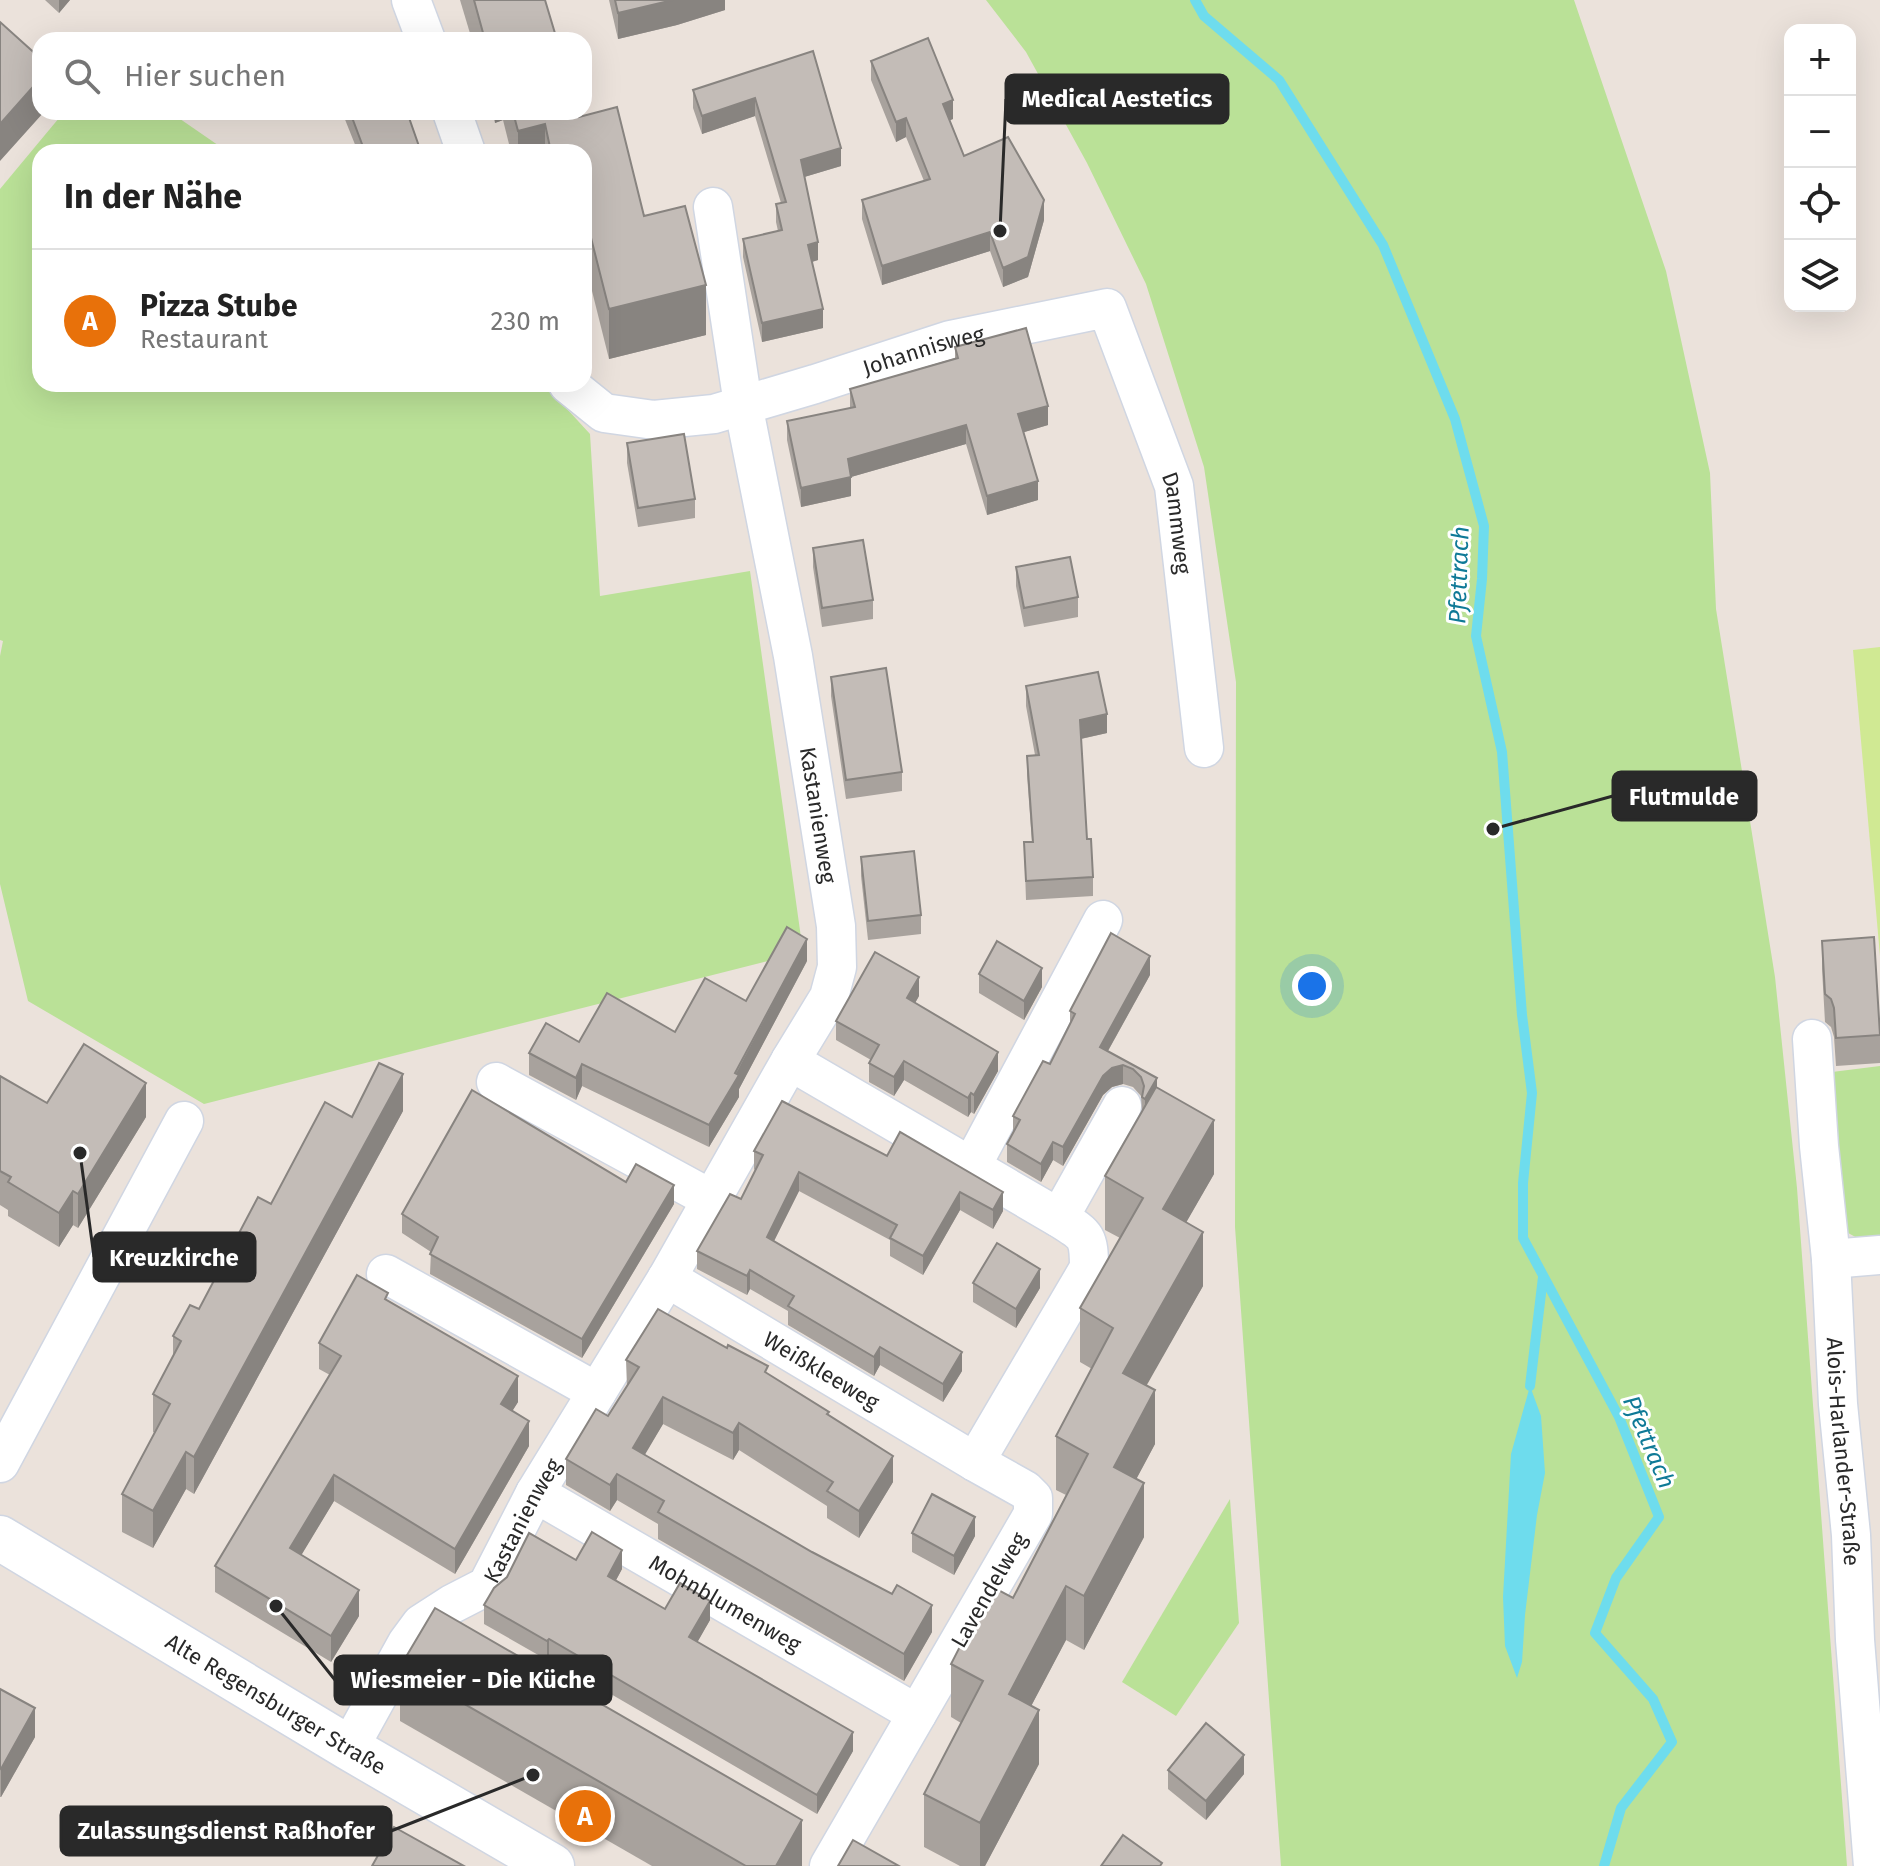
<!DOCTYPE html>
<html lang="de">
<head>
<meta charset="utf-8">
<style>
	:root { --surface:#fff; --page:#f6f6f6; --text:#222; --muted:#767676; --line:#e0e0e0; --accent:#2563eb }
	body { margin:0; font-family:"Fira Sans",sans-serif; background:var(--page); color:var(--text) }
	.controls { position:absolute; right:24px; top:24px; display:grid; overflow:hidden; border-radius:16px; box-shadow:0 8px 32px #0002 }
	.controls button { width:72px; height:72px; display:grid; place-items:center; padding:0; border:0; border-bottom:2px solid var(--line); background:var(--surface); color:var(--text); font:40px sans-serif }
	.you { position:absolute; left:1312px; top:986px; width:28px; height:28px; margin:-20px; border:6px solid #fff; border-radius:50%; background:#1a73e8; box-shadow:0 0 0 12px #1a73e833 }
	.badge { display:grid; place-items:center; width:52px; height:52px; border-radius:50%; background:var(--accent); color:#fff; font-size:26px; font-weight:700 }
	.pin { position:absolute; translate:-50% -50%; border:4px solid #fff; box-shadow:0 2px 8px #0006 }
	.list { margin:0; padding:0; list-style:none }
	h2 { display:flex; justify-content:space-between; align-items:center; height:104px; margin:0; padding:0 32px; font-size:34px }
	h2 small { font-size:26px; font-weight:400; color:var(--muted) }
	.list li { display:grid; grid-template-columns:52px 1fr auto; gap:24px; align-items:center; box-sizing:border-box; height:144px; padding:0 32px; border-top:2px solid var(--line) }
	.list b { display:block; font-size:30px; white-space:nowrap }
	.list p { margin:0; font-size:26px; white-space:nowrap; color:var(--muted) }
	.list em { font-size:26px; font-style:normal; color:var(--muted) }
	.icon { flex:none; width:44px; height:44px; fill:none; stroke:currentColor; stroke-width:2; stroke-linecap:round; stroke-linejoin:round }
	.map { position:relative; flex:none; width:1880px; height:1866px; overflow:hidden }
	.search { position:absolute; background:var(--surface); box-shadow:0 8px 32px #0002; left:32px; top:32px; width:560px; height:88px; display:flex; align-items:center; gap:20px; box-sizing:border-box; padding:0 28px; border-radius:24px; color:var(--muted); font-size:30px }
	.panel { position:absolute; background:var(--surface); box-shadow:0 8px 32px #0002; left:32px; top:144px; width:560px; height:248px; border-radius:24px }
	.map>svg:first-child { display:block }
</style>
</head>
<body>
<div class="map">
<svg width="1880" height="1866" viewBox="0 0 1880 1866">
	<rect width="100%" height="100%" fill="#ebe2db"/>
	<g fill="#bae197">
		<polygon points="986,0 1574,0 1666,271 1710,473 1716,609 1775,977 1797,1188 1847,1866 1281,1866 1235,1227 1236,682 1204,467 1146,284 1087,163 1026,52"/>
		<polygon points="64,112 170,112 228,152 40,152 40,384 544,384 590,434 600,596 750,571 803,952 204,1104 28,1001 0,884 0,656 3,641 0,640 0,189"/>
		<polygon points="1880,1066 1880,1243 1859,1239 1841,1229 1824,1073"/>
		<polygon points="1230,1499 1239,1623 1176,1716 1122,1682"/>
	</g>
	<polygon fill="#d0e993" points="1880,647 1880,956 1853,650"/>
	<polygon fill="#6edced" points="1530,1386 1541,1416 1545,1473 1537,1515 1525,1615 1522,1662 1517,1678 1505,1646 1503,1597 1511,1454"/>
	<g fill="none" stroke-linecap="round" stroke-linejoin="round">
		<g stroke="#6edced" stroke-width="10">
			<polyline points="1195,0 1204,16 1279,80 1383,245 1455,419 1484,526 1482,579 1476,636 1502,752 1522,1015 1532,1093 1523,1183 1523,1238 1619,1417 1659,1517 1616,1578 1595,1633 1653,1699 1672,1742 1621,1808 1604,1866"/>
			<polyline points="1530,1386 1543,1277"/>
		</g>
		<defs>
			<g id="street">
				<polyline points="411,0 426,40"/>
				<polyline points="452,112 466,152"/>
				<path id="s1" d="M 568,384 L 604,413 L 654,420 L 714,414 L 815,384 L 950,340 L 1107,308 L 1174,486 L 1204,748"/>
				<path id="s2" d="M 1812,1039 L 1819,1146 L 1831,1259 L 1838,1404 L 1851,1535 L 1855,1640 L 1873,1866"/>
				<path d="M 790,1061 L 1059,1218 C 1086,1235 1089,1235 1089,1268 L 975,1462 L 1025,1490 L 1033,1498 L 1033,1514 L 829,1866"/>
				<polyline points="496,1082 711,1199"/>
				<polyline points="971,1167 1103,920"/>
				<polyline points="1059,1218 1122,1106"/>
				<polyline points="1831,1259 1880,1255"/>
				<polyline points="386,1274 597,1392"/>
				<path id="s3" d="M 667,1278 L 975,1462"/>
				<polyline points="0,1463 184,1121"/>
				<path id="s4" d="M 535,1493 L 917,1714"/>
				<path id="s5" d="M 349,1748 L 407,1643 L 421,1624 L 452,1604 L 487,1586 L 535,1493 L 667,1278 L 790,1061 L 829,997 L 837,967 L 836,926 L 793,656 L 743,404 L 713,207"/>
			</g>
			<g id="secondary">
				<path id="s6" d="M 0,1538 L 349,1748 L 552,1866"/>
			</g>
		</defs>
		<use href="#street" stroke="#d0d6e2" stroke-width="41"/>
		<use href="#secondary" stroke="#d0d6e2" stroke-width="47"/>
		<use href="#street" stroke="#fff" stroke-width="38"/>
		<use href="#secondary" stroke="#fff" stroke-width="44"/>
	</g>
	<g fill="#a8a29d">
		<polygon points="45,0 70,0 59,13"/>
		<polygon points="460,0 545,0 557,40 472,40"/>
		<polygon points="609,0 725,0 725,10 677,25 618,39"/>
		<polygon points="813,51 841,166 804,177 818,260 812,262 823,328 762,342 743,257 743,239 778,231 776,222 776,204 781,203 755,116 702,134 693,108 693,90"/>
		<polygon points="871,61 953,119 950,120 964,156 1044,220 1028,277 1003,287 990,251 882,285 862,219 862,200 924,181 906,137 896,142 871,80"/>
		<polygon points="342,112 407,112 421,152 358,152"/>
		<polygon points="492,112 578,112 579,117 644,216 706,335 609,359 589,279 584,280 584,152 511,152 503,120 495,123"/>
		<polygon points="955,347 1048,425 1024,432 1038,500 987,515 966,444 851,477 851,496 801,507 787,440 787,421 850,408 850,389 955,358"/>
		<polygon points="627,443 695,499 695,518 638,527 627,463"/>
		<polygon points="813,548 873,600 873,619 822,627 813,567"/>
		<polygon points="1016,567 1078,597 1078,617 1024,627 1016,586"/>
		<polygon points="831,677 902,772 902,791 846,799 831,696"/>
		<polygon points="1026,686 1107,733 1081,739 1087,839 1093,877 1093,896 1026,900 1024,842 1032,842 1027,775 1027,756 1035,755 1026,706"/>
		<polygon points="861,857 921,915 921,934 868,940 861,876"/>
		<polygon points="1822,941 1880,1034 1880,1063 1836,1066 1834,1037 1831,1027 1825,1022 1822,969"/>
		<polygon points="807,961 739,1089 739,1097 709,1147 582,1086 576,1100 529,1075 529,1053 579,1042 675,1032 746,1001"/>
		<polygon points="979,974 1042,987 1024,1020 979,993"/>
		<polygon points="1150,975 1108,1051 1157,1078 1157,1088 1214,1174 1186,1222 1203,1286 1146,1385 1155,1444 1136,1479 1144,1537 1084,1650 1066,1640 1031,1706 1039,1764 985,1866 960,1866 924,1847 924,1794 961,1723 951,1717 951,1664 1013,1598 1066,1495 1056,1490 1056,1436 1092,1369 1080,1362 1080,1308 1120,1238 1105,1230 1105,1176 1142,1113 1141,1096 1133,1087 1123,1084 1112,1087 1103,1095 1063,1166 1053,1160 1041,1182 1007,1162 1007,1144 1013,1133 1013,1116 1050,1064 1070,1025 1070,1011"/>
		<polygon points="919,996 915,1003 998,1071 974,1114 971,1112 968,1117 904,1080 894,1096 869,1082 869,1063 871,1060 836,1040 836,1021"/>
		<polygon points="0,1076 47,1103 146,1117 78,1228 73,1225 59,1247 8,1216 8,1210 0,1205"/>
		<polygon points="403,1111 194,1494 186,1489 153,1548 122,1532 122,1494 155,1433 153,1432 153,1394 173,1356 173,1336 199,1309 352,1117"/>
		<polygon points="754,1151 887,1156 1003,1211 993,1229 960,1210 923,1275 890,1256 890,1240 799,1191 774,1241 962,1371 943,1402 880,1365 874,1376 788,1325 788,1311 750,1289 747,1295 697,1269 697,1251 741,1199 755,1170 754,1169"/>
		<polygon points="626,1182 674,1204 582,1358 430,1274 431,1252 402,1233 402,1214"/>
		<polygon points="973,1283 1040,1288 1016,1328 973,1302"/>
		<polygon points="388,1301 518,1402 512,1411 529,1446 455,1574 334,1501 301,1555 359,1616 331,1662 215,1592 215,1566 330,1375 319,1369 319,1343"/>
		<polygon points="626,1360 768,1374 829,1415 893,1482 859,1538 827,1518 827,1506 739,1450 733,1460 663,1424 644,1455 932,1632 904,1681 658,1539 658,1524 617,1500 610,1511 566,1485 566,1459 608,1416 627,1387"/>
		<polygon points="912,1533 975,1536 954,1575 912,1552"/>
		<polygon points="576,1560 622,1569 616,1580 665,1609 710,1620 697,1642 853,1751 817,1814 549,1658 547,1660 484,1624 484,1605"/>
		<polygon points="400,1667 802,1866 652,1866 400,1721"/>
		<polygon points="0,1689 35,1737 1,1797 0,1797"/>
		<polygon points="1168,1770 1244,1774 1206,1820 1168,1789"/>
	</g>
	<g fill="#888480">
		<polygon points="59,0 70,0 59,13"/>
		<polygon points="673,0 725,0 725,10 677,25 618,39 618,13"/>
		<polygon points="40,79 40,112 44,112 0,161 0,124"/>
		<polygon points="755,98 755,116 702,134 702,116"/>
		<polygon points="953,100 953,119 943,123 943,104"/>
		<polygon points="495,112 503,112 503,120 495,123"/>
		<polygon points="906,118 906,137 896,142 896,122"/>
		<polygon points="545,124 545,152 518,152 518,131"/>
		<polygon points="841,148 841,166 801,178 801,160"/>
		<polygon points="1044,200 1044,220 1028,277 1003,287 1003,268"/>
		<polygon points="589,230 589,279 584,280 584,231"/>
		<polygon points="990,232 990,251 882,285 882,266"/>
		<polygon points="818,242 818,260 808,263 808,245"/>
		<polygon points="706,285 706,335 609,359 609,309"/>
		<polygon points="823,309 823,328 762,342 762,323"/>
		<polygon points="1048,406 1048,425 1018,434 1018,414"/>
		<polygon points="966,425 966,444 851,477 851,496 801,507 801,488 848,459"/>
		<polygon points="1038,481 1038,500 987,515 987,496"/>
		<polygon points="1107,714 1107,733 1080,739 1080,720"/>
		<polygon points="807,939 807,961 739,1089 739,1097 709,1147 709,1125"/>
		<polygon points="1150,956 1150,975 1100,1065 1100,1047"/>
		<polygon points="1042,968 1042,987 1024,1020 1024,1001"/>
		<polygon points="919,977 919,996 907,1017 907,998"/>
		<polygon points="998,1052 998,1071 974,1114 974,1095"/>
		<polygon points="904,1061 904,1080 894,1096 894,1077"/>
		<polygon points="582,1064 582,1086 576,1100 576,1078"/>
		<polygon points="1123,1065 1123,1084 1112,1087 1103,1095 1063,1166 1063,1147 1103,1076 1112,1068"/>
		<polygon points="403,1074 403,1111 194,1494 194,1457"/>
		<polygon points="1157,1078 1157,1097 1145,1118 1145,1099"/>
		<polygon points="146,1083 146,1117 78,1228 78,1194"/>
		<polygon points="971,1093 971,1112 968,1117 968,1098"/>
		<polygon points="1214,1120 1214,1174 1163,1263 1163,1209"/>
		<polygon points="1053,1142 1053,1160 1041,1182 1041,1164"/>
		<polygon points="799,1172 799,1191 767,1255 767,1237"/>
		<polygon points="674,1185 674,1204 582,1358 582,1339"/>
		<polygon points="73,1191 73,1225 59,1247 59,1213"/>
		<polygon points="960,1192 960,1210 923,1275 923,1256"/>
		<polygon points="1003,1192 1003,1211 993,1229 993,1210"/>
		<polygon points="1203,1232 1203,1286 1123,1427 1123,1373"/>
		<polygon points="1040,1269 1040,1288 1016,1328 1016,1309"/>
		<polygon points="750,1270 750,1289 747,1295 747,1276"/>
		<polygon points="880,1347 880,1365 874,1376 874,1357"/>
		<polygon points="962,1352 962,1371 943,1402 943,1384"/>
		<polygon points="518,1376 518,1402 501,1429 501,1404"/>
		<polygon points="1155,1390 1155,1444 1114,1521 1114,1467"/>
		<polygon points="663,1397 663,1424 633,1475 633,1448"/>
		<polygon points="529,1421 529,1446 455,1574 455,1549"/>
		<polygon points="739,1423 739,1450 733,1460 733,1433"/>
		<polygon points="186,1452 186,1489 153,1548 153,1511"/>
		<polygon points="893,1456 893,1482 859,1538 859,1511"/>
		<polygon points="617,1474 617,1500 610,1511 610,1485"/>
		<polygon points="334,1475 334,1501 290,1574 290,1548"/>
		<polygon points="1144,1483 1144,1537 1084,1650 1084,1596"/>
		<polygon points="975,1517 975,1536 954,1575 954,1556"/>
		<polygon points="622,1550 622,1569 608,1595 608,1576"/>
		<polygon points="1066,1586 1066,1640 1009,1748 1009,1694"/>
		<polygon points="359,1590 359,1616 331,1662 331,1636"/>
		<polygon points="710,1601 710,1620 689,1657 689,1637"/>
		<polygon points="932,1605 932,1632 904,1681 904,1654"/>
		<polygon points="549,1639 549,1658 547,1660 547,1641"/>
		<polygon points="35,1708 35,1737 1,1797 1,1769"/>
		<polygon points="1039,1710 1039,1764 985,1866 980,1866 980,1823"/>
		<polygon points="853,1732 853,1751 817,1814 817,1795"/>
		<polygon points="1244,1755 1244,1774 1206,1820 1206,1801"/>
		<polygon points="802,1820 802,1866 776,1866"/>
	</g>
	<g fill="#c3bcb7" stroke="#888480" stroke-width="2">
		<polygon points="474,0 545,0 557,40 485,40"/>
		<polygon points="615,0 673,0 618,13"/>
		<polygon points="0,22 40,58 40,79 0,124"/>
		<polygon points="928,38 953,100 943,104 964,156 1008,137 1044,200 1028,257 1003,268 990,232 882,266 862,200 930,179 906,118 896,122 871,61"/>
		<polygon points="813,51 841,148 801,160 818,242 808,245 823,309 762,323 743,239 782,230 776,204 786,202 755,98 702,116 693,90"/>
		<polygon points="617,107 644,216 685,206 706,285 609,309 589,230 584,231 584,152 551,152 545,124 518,131 513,112 578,112 579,117"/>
		<polygon points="350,112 407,112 421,152 365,152"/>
		<polygon points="1026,328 1048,406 1018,414 1038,481 987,496 966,425 848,459 851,477 801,488 787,421 855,407 850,389 958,358 955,347"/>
		<polygon points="684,434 695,499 638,508 627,443"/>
		<polygon points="863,540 873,600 822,608 813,548"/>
		<polygon points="1070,557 1078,597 1024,608 1016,567"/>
		<polygon points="886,668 902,772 846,780 831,677"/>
		<polygon points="1098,672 1107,714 1080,720 1087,839 1091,839 1093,877 1026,881 1024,842 1033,842 1027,756 1039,755 1026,686"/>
		<polygon points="914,851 921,915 868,921 861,857"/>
		<polygon points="787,927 807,939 735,1073 739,1075 709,1125 582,1064 576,1078 529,1053 546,1023 579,1042 607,993 675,1032 705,978 746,1001"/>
		<polygon points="1111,933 1150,956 1100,1047 1157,1078 1145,1099 1142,1097 1144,1086 1141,1077 1133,1069 1123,1065 1112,1068 1103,1076 1063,1147 1053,1142 1041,1164 1007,1144 1020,1120 1013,1116 1043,1061 1050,1064 1075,1014 1070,1011"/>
		<polygon points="1874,937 1880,1035 1836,1038 1834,1008 1831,999 1825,994 1822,941"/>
		<polygon points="997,941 1042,968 1024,1001 979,974"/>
		<polygon points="875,952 919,977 907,998 998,1052 974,1095 971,1093 968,1098 904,1061 894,1077 869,1063 879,1045 836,1021"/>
		<polygon points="84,1044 146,1083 78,1194 73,1191 59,1213 8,1182 11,1177 0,1171 0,1076 47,1103"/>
		<polygon points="379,1063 403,1074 194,1457 186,1452 153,1511 122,1494 170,1404 153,1394 181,1341 173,1336 190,1305 199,1309 258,1197 271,1204 325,1102 352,1117"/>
		<polygon points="1156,1087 1214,1120 1163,1209 1203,1232 1123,1373 1155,1390 1114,1467 1144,1483 1084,1596 1066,1586 1009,1694 1039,1710 980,1823 924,1794 983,1681 951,1664 991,1586 1013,1598 1088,1454 1056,1436 1113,1328 1080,1308 1143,1198 1105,1176"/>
		<polygon points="472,1090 626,1182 636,1164 674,1185 582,1339 430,1254 438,1237 402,1214"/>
		<polygon points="782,1101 887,1156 900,1132 1003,1192 993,1210 960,1192 923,1256 890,1238 897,1225 799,1172 767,1237 962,1352 943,1384 880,1347 874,1357 788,1306 794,1296 750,1270 747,1276 697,1251 730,1194 741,1199 763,1155 754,1151"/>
		<polygon points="997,1243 1040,1269 1016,1309 973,1283"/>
		<polygon points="357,1275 388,1293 385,1299 518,1376 501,1404 529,1421 455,1549 334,1475 290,1548 359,1590 331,1636 215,1566 341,1356 319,1343"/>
		<polygon points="658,1309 727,1348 728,1345 768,1366 765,1372 829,1412 827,1414 893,1456 859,1511 827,1491 833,1482 739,1423 733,1433 663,1397 633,1448 812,1552 892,1594 897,1585 932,1605 904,1654 658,1512 664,1501 617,1474 610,1485 566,1459 596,1409 608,1416 639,1367 626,1360"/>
		<polygon points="932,1494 975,1517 954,1556 912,1533"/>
		<polygon points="592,1532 622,1550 608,1576 665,1609 680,1583 710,1601 689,1637 853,1732 817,1795 549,1639 547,1641 484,1605 494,1588 507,1577 529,1533 576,1560"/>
		<polygon points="435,1608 802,1820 776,1866 746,1866 400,1667"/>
		<polygon points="0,1689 35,1708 1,1769 0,1768"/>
		<polygon points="1206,1723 1244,1755 1206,1801 1168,1770"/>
		<polygon points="394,1827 464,1866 372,1866"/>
		<polygon points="1123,1835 1162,1863 1160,1866 1101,1866"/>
		<polygon points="853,1840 899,1866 838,1866"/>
	</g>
	<g text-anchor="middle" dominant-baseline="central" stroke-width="6" stroke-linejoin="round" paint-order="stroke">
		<g font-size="22" fill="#292929" stroke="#fff">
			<text stroke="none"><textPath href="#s1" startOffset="376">Johannisweg</textPath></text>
			<text stroke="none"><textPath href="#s1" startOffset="792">Dammweg</textPath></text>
			<text transform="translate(818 815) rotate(81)">Kastanienweg</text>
			<text stroke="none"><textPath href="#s3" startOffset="180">Weißkleeweg</textPath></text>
			<text stroke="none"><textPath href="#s2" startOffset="414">Alois-Harlander-Straße</textPath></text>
			<text stroke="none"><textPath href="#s5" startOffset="294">Kastanienweg</textPath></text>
			<text transform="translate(989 1590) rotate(-60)">Lavendelweg</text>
			<text stroke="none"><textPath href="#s4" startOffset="220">Mohnblumenweg</textPath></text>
			<text stroke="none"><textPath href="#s6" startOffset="322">Alte Regensburger Straße</textPath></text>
		</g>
		<g font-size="24" font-style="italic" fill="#0f7a97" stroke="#fff">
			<text transform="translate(1459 575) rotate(-88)">Pfettrach</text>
			<text transform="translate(1649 1442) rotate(67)">Pfettrach</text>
		</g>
	</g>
	<path fill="none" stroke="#292929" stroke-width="3" d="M1000 231L1006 99M1493 829L1613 796M80 1153L94 1257M276 1606L335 1680M533 1775L391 1831"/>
	<g fill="#292929" stroke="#fff" stroke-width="3">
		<circle cx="1000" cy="231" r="8"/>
		<circle cx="1493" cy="829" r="8"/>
		<circle cx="80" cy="1153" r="8"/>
		<circle cx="276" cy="1606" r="8"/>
		<circle cx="533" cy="1775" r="8"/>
	</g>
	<g fill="#292929" stroke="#292929" stroke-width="3">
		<rect x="1006" y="75" width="222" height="48" rx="8"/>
		<rect x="1613" y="772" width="143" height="48" rx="8"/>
		<rect x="94" y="1233" width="161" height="48" rx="8"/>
		<rect x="335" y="1656" width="276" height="48" rx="8"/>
		<rect x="61" y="1807" width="330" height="48" rx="8"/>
	</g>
	<g font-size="24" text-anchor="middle" font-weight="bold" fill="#fff">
		<text x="1117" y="107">Medical Aestetics</text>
		<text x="1684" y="805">Flutmulde</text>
		<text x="174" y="1266">Kreuzkirche</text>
		<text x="473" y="1688">Wiesmeier - Die Küche</text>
		<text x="226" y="1839">Zulassungsdienst Raßhofer</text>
	</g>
</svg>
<div class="controls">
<button>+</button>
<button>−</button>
<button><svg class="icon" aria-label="locate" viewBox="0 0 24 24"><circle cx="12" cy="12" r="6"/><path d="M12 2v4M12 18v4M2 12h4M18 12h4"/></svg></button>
<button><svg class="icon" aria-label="layers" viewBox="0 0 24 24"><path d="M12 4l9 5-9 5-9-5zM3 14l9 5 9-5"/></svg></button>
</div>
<div class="you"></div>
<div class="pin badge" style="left:585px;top:1816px;background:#e8710a">A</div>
<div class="search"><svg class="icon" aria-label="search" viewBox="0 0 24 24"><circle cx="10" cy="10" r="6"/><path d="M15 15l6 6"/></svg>Hier suchen</div>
<section class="panel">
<h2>In der Nähe<small></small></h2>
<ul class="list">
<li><span class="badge" style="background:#e8710a">A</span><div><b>Pizza Stube</b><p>Restaurant</p></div><em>230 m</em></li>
</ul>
</section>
</div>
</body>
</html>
